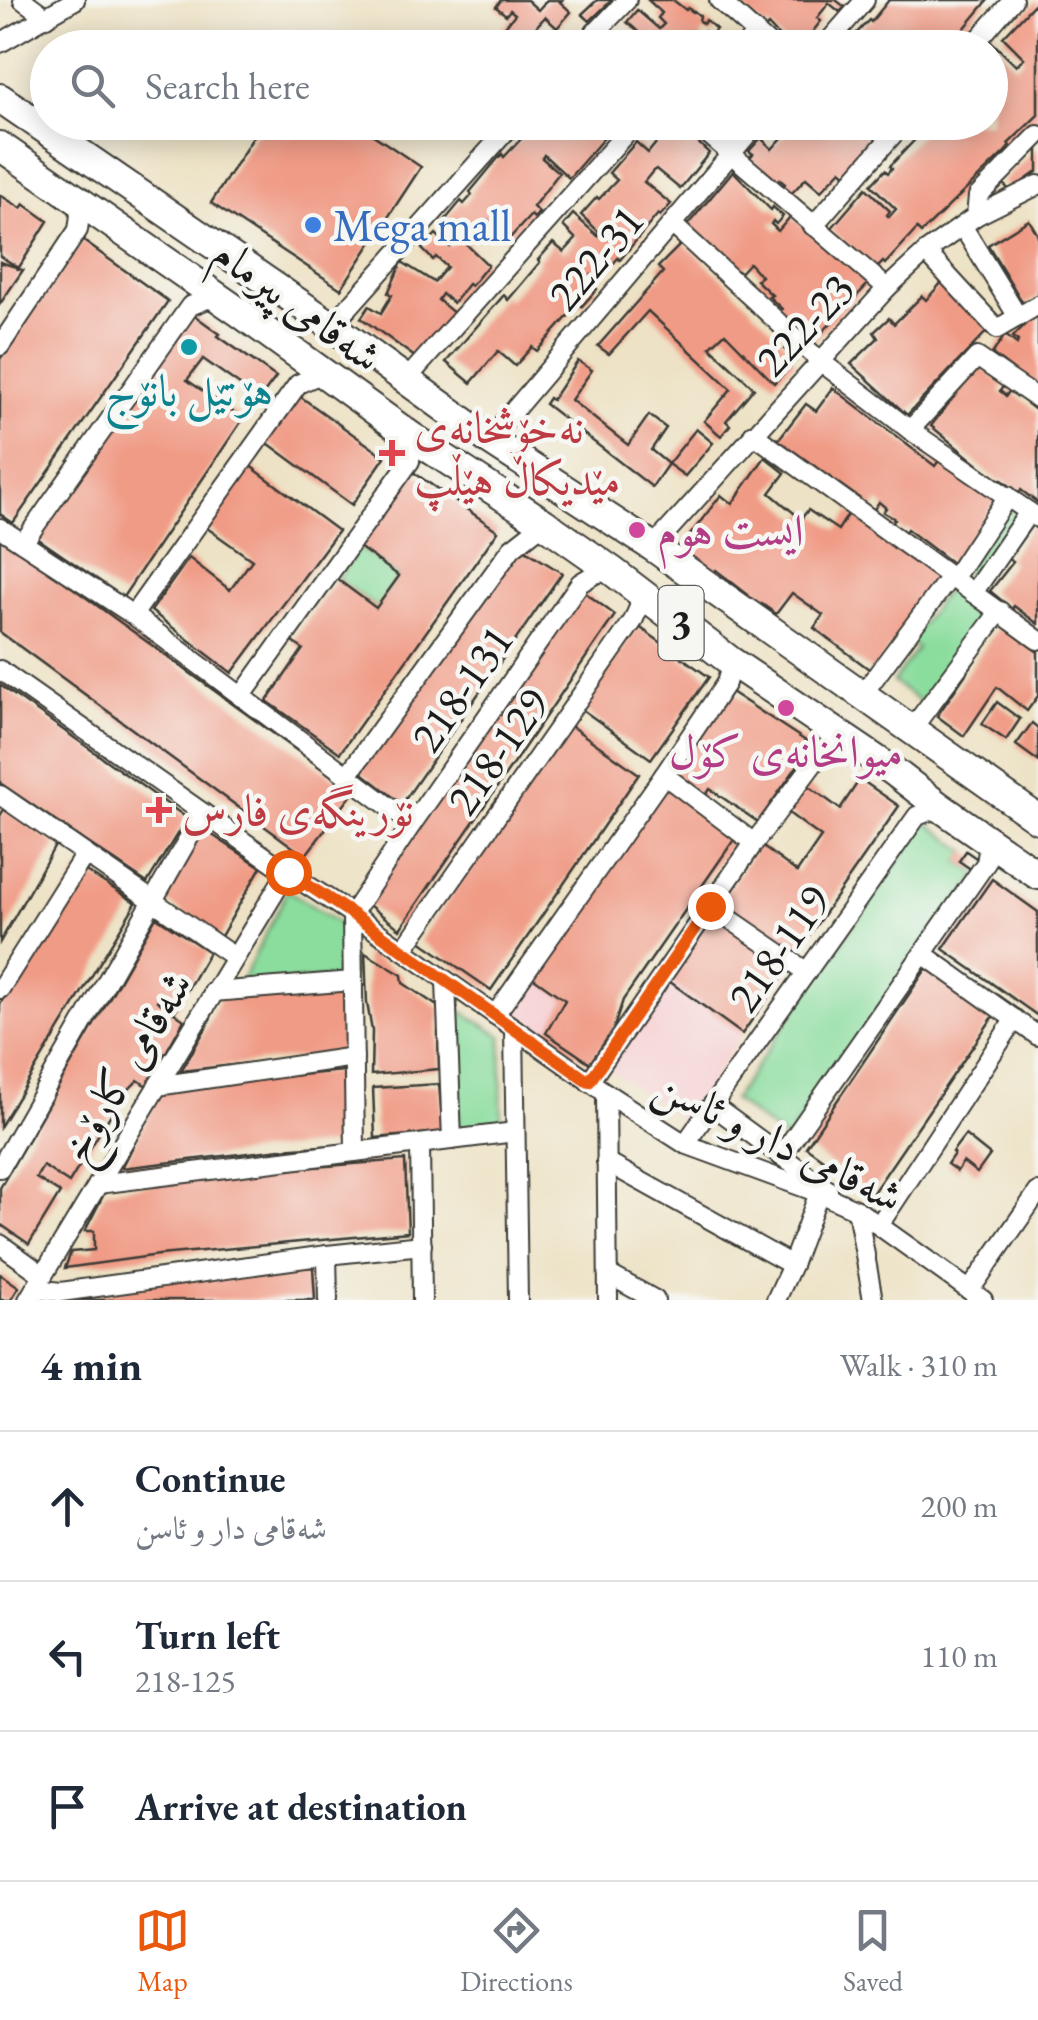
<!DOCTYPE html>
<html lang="en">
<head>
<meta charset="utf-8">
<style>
	:root { --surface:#fff; --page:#f6f6f7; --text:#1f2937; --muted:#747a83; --line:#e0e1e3; --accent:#ea580c }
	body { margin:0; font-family:"EB Garamond",Amiri,serif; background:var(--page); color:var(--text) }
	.stop { position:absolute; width:30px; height:30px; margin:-22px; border:8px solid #ea580c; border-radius:50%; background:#fff }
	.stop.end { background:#ea580c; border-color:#fff; box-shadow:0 2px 10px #0008 }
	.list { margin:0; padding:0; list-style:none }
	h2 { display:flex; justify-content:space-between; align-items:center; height:130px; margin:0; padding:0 40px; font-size:42px }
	h2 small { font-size:32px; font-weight:400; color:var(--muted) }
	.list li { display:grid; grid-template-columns:65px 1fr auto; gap:30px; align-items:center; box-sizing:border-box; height:150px; padding:0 40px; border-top:2px solid var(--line) }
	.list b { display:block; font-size:38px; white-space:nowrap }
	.list p { margin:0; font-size:32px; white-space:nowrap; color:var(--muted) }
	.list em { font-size:32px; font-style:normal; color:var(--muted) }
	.icon { flex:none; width:55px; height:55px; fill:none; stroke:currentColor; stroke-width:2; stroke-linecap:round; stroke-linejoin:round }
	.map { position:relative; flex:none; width:1038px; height:1300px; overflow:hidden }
	.search { position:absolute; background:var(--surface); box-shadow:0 5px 25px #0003; left:30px; right:30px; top:30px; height:110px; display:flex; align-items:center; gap:25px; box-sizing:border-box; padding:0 35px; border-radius:55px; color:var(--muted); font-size:38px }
	.sheet { height:580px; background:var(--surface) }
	nav { display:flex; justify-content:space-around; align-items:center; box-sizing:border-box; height:140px; border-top:2px solid var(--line); background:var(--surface); font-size:28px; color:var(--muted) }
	nav a { display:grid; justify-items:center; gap:5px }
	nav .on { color:var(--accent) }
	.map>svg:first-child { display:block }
</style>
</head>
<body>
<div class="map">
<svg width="1038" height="1300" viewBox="0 0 1038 1300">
	<rect width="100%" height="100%" fill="#f6f6f2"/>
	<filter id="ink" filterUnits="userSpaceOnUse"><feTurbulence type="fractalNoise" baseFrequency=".01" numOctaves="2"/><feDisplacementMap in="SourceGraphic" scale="20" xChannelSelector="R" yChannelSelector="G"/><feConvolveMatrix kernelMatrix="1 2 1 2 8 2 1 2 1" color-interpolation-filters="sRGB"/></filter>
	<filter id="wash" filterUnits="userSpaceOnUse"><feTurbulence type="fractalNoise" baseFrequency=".0048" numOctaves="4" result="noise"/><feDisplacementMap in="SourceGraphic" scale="40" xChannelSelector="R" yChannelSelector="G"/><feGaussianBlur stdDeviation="2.25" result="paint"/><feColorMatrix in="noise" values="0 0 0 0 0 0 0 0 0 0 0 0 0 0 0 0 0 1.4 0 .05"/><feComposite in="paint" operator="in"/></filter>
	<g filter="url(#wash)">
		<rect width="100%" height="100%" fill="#ede2c5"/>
		<g fill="#f7cfd2">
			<polygon points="528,974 565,1000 546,1033 508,1004"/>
			<polygon points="666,979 742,1034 685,1122 608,1068"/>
		</g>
		<g fill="#8bdd9e" stroke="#547c5d" stroke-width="2.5">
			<polygon points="1008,508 1017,514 972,578 963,572"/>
			<polygon points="359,547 399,576 377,608 337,579"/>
			<polygon points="950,585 987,612 920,702 893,682 917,648 909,641"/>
			<polygon points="925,821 966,851 959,862 979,874 786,1140 733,1100"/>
			<polygon points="288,890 347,929 353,976 239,986"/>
			<polygon points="456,1008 502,1036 501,1122 459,1130"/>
		</g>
		<g id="blocks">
			<g fill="#f09b86">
				<polygon points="501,0 527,0 538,10 547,0 562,0 560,2 571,12 557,28 545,17 517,48 505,48 509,43 507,41 501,46 494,40 515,14 510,10 506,15 496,7"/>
				<polygon points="597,0 612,0 590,21 582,14"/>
				<polygon points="648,0 673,0 686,10 688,8 693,12 694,11 700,16 699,21 703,24 706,20 716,29 710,36 704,31 700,37 711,48 657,48 627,22 637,10 659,29 664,24 658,18 662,13"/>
				<polygon points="733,0 836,0 845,7 840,12 829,3 817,18 821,21 800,48 790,48 768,25 765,28"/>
				<polygon points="889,0 988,0 948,48 856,48 863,40 856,34 869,20 871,22"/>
				<polygon points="1038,0 1038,115 1008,144 1010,146 1004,153 921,233 917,229 885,264 883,262 876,269 830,230 866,188 890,211 887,215 889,217 896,209 871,185 885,170 888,173 892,168 890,166 927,127 923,122 990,122 990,48 981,48 989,39 1016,66 1024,58 1003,37"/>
				<polygon points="263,122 354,122 421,167 341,289 211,203"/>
				<polygon points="538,122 597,122 609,132 569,178 544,155 542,158 559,173 533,207 539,213 534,218 531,215 508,240 488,220 466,244 488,265 471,286 468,284 453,303 442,294 438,300 455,314 415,357 361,318 369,306 381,313 392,295 388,293 402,262 434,282 447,267 436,257 433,260 422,249 436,234 450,247 457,239 441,225 461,201 464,204 472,195 470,192 499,157 502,154 504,157 521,139 517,136 521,132 526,136"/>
				<polygon points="673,122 677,122 709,153 680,189 656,169 653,171 644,182 671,204 660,216 658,214 620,260 618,258 598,281 591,275 587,280 597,289 582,306 579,304 537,351 532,347 515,366 498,351 471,383 446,362 504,295 508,300 540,262 538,260 553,243 564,252 576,239 563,226 573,214 598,236 600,233 581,215 597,197 599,199 617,180 609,173 636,142 648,153"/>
				<polygon points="788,122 878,122 886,129 847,175 841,170 821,191 806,178 789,196 781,189 785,184 779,179 776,183 749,158 753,154 749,151 761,138 772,149 792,127"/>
				<polygon points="1038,147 1038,171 1010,191 1002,182"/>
				<polygon points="733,171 771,210 773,207 783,216 776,224 773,221 771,224 778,231 791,216 869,283 812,343 780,312 782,309 769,297 772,295 756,280 761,276 749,263 735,278 685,228"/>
				<polygon points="0,195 21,208 24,204 48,221 18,269 23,270 0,304 0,262 19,268 0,256"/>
				<polygon points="1029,220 1038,235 1038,298 1024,305 988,245"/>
				<polygon points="82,240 168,301 13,523 0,514 0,359"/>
				<polygon points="683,242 730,286 788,346 785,350 796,361 774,383 725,333 710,347 754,388 726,421 730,425 721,436 704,421 731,389 648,311 609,354 598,346 663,272 658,267"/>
				<polygon points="943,281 990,328 907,415 851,364 878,338 874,332 889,318 894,324 922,296 926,300"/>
				<polygon points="1038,311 1038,385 1036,388 992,354 1005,335 1017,344 1018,341 1013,337"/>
				<polygon points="191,313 220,334 218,336 276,377 256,404 244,395 247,390 203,359 187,380 243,419 123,597 37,538"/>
				<polygon points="578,361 592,370 571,400 628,445 649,415 666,428 651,450 668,464 652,487 545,404 549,398 552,400"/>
				<polygon points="979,365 1004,385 1000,391 1006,396 1010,390 1038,412 1038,503 1021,490 1019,493 1001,479 999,482 931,426"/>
				<polygon points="833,388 935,466 941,458 998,498 952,563 907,529 905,532 892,523 895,519 883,512 886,508 879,502 872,512 857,501 859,498 778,440 806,404 816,411"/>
				<polygon points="298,395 385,457 352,505 265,441"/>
				<polygon points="696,429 713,443 685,476 668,464"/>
				<polygon points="765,457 785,473 770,493 801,519 808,510 838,530 850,511 940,577 873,672 814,628 823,615 792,593 776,614 762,604 760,608 745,597 747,594 716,570 714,573 680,548 721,495 732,504"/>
				<polygon points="249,465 338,531 232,673 151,611 189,558 230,590 252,560 207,528"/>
				<polygon points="413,472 498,531 340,753 267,701 303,649 292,642 337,579 376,608 399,576 359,547"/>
				<polygon points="1032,525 1038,530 1038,624 1014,606 1012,609 990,591 1013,562 1008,559"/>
				<polygon points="0,535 354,792 305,856 0,632"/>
				<polygon points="519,546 562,573 402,804 360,771"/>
				<polygon points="579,588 615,615 400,929 366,903"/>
				<polygon points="1000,624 1038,652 1038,696 1027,711 997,687 964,736 937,716"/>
				<polygon points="638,626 709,677 651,759 580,708"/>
				<polygon points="0,685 187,818 147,883 0,783"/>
				<polygon points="731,692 812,745 758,822 710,789 703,800 671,778"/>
				<polygon points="997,702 1020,719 1006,740 982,724"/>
				<polygon points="1032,723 1038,728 1038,761 1016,745"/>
				<polygon points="568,724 639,774 491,990 420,941"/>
				<polygon points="860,779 899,806 794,957 718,904 759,844 797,872 821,837 783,809 802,781 840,809"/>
				<polygon points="662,781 738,834 623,1000 612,1033 590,1063 546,1033 565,1000 528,974"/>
				<polygon points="4,809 56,844 0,942 0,816"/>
				<polygon points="200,827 261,867 220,938 161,898"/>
				<polygon points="966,851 979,860 972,870 959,861"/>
				<polygon points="81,868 136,903 0,1127 0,1004"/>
				<polygon points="992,879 1038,912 1038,1016 943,949"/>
				<polygon points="712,912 790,966 742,1034 666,979"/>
				<polygon points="156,917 209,952 175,1011 156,1000 184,1020 147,1086 138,1080 122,1096 69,1183 43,1166 36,1178 60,1193 29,1244 0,1224 0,1188"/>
				<polygon points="365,953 402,975 403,983 440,1008 438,1033 439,1069 371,1075 372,1031 367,1003"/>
				<polygon points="928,966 995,1014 872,1194 806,1147"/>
				<polygon points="346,985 348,1052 181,1071 206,1028 222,993"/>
				<polygon points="344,1071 348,1144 281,1149 122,1168 163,1087"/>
				<polygon points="439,1084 443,1132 375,1138 373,1088"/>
				<polygon points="965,1135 990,1155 977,1173 963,1162 957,1171 947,1164 954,1154 952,1152"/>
				<polygon points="405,1160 408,1232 159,1255 65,1268 71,1252 94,1250 94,1231 85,1231 106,1190 238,1173"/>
				<polygon points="313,1267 315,1300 73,1300 174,1277"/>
				<polygon points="0,1274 19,1287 11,1300 0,1300"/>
			</g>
		</g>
	</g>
	<g filter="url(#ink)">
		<use href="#blocks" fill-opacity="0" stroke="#3b3a35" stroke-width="2.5"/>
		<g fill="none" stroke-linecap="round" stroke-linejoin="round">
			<defs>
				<g id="minor">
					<polyline points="23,0 46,17"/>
					<polyline points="719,0 773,48"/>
					<polyline points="595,32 611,48"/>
					<polyline points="0,43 75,0"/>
					<polyline points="581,48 627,0"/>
					<polyline points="744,48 756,32"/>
					<polyline points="823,48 865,0"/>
					<polyline points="971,48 1013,0"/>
					<polyline points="694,122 887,288"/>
					<polyline points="976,216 978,196 1038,135"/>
					<polyline points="672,224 820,361 910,430 1038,518"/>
					<polyline points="813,226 904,122"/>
					<polyline points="963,227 1018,317"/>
					<polyline points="926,252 997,329 1038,305"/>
					<polyline points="332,326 514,122"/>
					<polyline points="0,346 78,230 80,215 77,199"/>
					<polyline points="406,380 636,122"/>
					<polyline points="910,430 977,357 1038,399"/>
					<polyline points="753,434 1038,640"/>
					<polyline points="489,440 758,122"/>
					<polyline points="0,528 133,615 412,824"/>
					<polyline points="23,543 190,306 215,296"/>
					<polyline points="653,547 887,288 926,252 976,216 1038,185"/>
					<polyline points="953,579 1008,496"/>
					<polyline points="973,593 1029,512"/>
					<polyline points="133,615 298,384 323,373"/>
					<polyline points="0,670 287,872 352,914 606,1093 685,1144 819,1193 857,1210 983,1300"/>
					<polyline points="862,695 950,577"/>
					<polyline points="241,697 410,461 412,437"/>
					<polyline points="911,730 1000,611"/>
					<polyline points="664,775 754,843"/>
					<polyline points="347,776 512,548 544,523"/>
					<polyline points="0,795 234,957"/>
					<polyline points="711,906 807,972"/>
					<polyline points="403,950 633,621 639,607 639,591"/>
					<polyline points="923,954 1038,1036"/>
					<polyline points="446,981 452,1140"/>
					<polyline points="0,989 85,854"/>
					<polyline points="213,992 353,981"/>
					<polyline points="495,1015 664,775 726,683 729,673 729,660"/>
					<polyline points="514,1028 518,1300"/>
					<polyline points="589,1082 754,843 822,752 852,743"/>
					<polyline points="157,1086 354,1057"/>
					<polyline points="606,1093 608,1300"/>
					<polyline points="712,1105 828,1190"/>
					<polyline points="420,1144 422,1300"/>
					<polyline points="685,1144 917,816 940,807"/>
					<polyline points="355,1152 352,914 412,824 580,583 595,574 611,570"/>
					<polyline points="781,1156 986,863 988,851 985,839"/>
					<polyline points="606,1162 792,1265"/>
					<polyline points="0,1168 203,813"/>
					<polyline points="98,1184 515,1132"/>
					<polyline points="857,1210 873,1300"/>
					<polyline points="879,1225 1015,1019"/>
					<polyline points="0,1244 43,1275"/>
					<polyline points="327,1255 328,1300"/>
					<polyline points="608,1274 655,1300"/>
					<polyline points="35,1289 61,1292 327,1255 422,1245"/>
					<polyline points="970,1290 1038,1192"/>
					<polyline points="28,1300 287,872"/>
					<polyline points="776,1300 792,1265 819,1193"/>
				</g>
				<g id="highway">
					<polyline points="0,98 332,326 489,440 653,547 1038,819"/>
					<polyline points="0,146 239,312 412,437 544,523 611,570 729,660 893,771 940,807 1038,875"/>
				</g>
			</defs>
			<use href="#minor" stroke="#3b3a35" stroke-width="22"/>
			<use href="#highway" stroke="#3b3a35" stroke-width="32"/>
			<use href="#minor" stroke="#fff" stroke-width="18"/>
			<use href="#highway" stroke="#fff" stroke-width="28"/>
		</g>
	</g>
	<g fill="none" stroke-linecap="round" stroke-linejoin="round" filter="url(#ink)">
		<polyline stroke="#ea580c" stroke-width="12" points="288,872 352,914 589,1082 710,906"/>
	</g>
	<circle fill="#3f7fe0" stroke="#f6f6f2" stroke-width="4" cx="313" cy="225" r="10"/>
	<circle fill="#0f9aa8" stroke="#f6f6f2" stroke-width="4" cx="189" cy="347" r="10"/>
	<g fill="#e0444e" stroke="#f6f6f2" stroke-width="4">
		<path d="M387 438h10v10h10v10h-10v10h-10v-10h-10v-10h10z"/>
		<path d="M154 795h10v10h10v10h-10v10h-10v-10h-10v-10h10z"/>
	</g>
	<g fill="#d1479c" stroke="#f6f6f2" stroke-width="4">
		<circle cx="637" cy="530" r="10"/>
		<circle cx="786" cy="708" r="10"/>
	</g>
	<g text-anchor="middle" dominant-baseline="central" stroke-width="9" stroke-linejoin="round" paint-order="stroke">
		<rect fill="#f6f6f2" stroke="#5d5d5c" stroke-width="2.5" x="658.5" y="586" width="45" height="74" rx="8"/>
		<g font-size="42" font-weight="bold" fill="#1c1c1c">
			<text x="681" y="623">3</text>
		</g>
		<g font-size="45" fill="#366cbe" stroke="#f6f6f2" text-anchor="start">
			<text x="333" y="225">Mega mall</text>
		</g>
		<g font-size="45" fill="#1c1c1c" stroke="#f6f6f2">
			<text transform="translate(595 257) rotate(-50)">222-31</text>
			<text transform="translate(298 304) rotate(36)">شەقامی پیرمام</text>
			<text transform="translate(804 324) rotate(-47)">222-23</text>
			<text transform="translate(461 688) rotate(-55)">218-131</text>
			<text transform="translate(497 751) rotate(-55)">218-129</text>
			<text transform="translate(778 948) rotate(-55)">218-119</text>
			<text transform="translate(125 1066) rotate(-59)">شەقامی کارۆخ</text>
			<text transform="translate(779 1140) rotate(26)">شەقامی دار و ئاسن</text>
		</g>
		<g font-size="45" fill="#0d838f" stroke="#f6f6f2">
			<text x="189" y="390">هۆتێل بانۆج</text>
		</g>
		<g font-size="45" fill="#be3a42" stroke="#f6f6f2" text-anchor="start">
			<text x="414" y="427">نەخۆشخانەی<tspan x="414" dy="52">مێدیکاڵ هێڵپ</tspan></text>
			<text x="182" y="810">نۆرینگەی فارس</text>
		</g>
		<g font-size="45" fill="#b23c85" stroke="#f6f6f2" text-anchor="start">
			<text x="657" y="530">ايست هوم</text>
			<text x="786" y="751" text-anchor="middle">میوانخانەی کۆل</text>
		</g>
	</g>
</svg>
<div class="stop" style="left:288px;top:872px"></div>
<div class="stop end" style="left:710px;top:906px"></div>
<div class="search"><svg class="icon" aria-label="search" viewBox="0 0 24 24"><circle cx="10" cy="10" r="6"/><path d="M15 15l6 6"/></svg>Search here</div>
</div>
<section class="sheet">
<h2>4 min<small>Walk · 310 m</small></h2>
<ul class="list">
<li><svg class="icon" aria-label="ahead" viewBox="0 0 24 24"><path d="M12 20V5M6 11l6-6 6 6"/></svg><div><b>Continue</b><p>شەقامی دار و ئاسن</p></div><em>200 m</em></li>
<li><svg class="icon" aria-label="left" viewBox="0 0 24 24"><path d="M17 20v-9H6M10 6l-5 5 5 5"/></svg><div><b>Turn left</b><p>218-125</p></div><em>110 m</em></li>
<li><svg class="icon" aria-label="arrive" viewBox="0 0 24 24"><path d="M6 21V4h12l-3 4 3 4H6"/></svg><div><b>Arrive at destination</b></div></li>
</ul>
</section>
<nav>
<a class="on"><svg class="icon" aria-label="map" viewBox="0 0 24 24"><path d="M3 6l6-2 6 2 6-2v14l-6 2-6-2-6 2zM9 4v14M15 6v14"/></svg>Map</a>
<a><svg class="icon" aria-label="directions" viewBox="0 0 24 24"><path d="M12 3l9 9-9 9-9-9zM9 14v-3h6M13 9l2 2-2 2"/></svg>Directions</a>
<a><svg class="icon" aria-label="saved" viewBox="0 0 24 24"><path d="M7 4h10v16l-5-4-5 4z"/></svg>Saved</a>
</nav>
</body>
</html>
